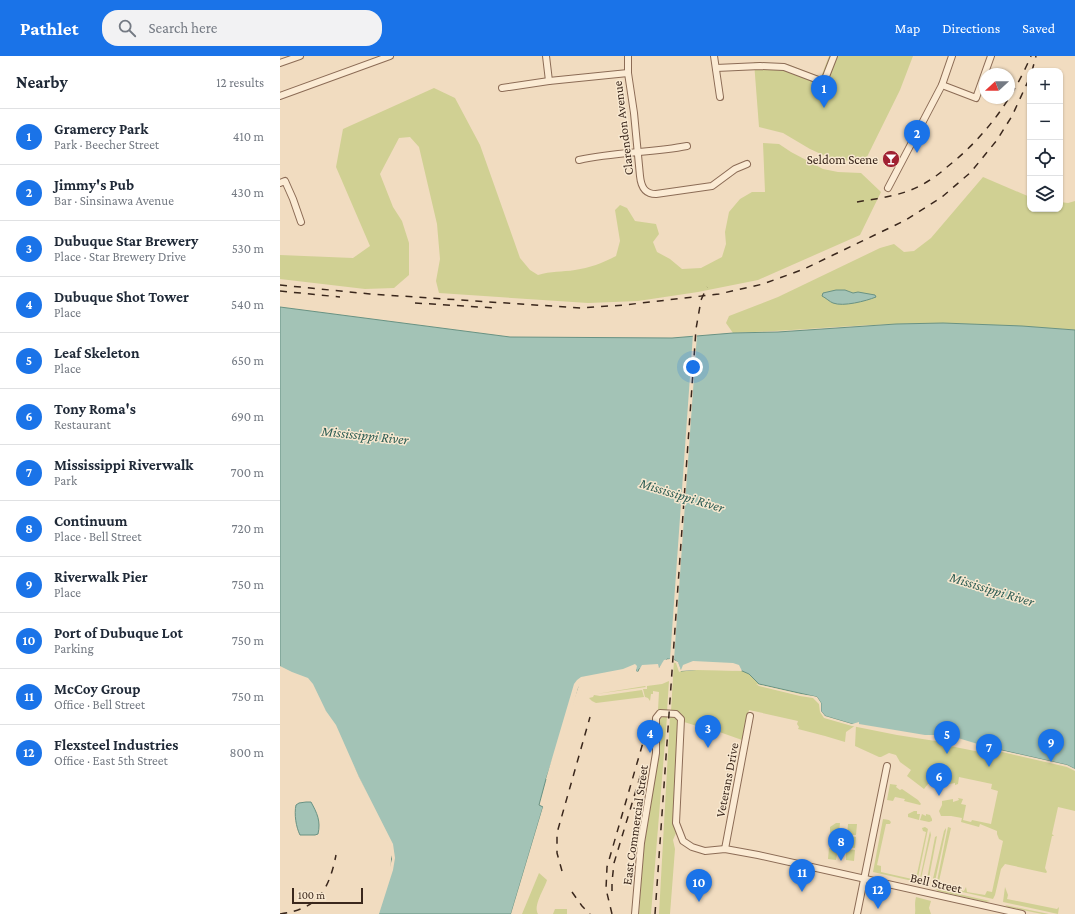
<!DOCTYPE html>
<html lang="en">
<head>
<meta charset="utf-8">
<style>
	:root { --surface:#fff; --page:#f2f2f3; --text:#1f2937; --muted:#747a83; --line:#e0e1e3; --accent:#1a73e8 }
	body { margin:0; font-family:"Crimson Pro",serif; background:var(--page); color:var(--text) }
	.controls { position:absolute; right:12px; top:12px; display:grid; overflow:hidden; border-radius:8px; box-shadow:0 1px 3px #0004 }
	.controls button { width:36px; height:36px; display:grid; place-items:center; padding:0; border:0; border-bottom:1px solid var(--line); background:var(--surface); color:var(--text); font:20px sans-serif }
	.compass { position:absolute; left:699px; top:12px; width:36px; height:36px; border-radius:50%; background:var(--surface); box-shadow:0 1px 3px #0004; rotate:249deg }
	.scale { position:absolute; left:12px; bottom:10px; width:71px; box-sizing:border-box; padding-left:4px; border:2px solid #3a271c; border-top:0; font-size:11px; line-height:14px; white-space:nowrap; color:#3a271c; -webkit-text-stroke:3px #f8e8d0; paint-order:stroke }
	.you { position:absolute; left:413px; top:311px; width:14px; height:14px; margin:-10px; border:3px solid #fff; border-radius:50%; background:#1a73e8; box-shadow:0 0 0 6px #1a73e833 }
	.badge { display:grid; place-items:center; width:26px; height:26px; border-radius:50%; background:var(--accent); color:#fff; font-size:13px; font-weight:700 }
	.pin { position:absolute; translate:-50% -33px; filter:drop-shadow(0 1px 2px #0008) }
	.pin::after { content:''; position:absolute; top:21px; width:14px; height:12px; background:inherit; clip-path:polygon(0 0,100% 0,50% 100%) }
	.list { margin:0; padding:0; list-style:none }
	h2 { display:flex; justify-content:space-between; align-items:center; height:52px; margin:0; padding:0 16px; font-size:17px }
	h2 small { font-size:13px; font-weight:400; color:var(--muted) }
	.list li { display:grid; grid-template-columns:26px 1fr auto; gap:12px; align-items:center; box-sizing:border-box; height:56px; padding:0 16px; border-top:1px solid var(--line) }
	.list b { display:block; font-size:15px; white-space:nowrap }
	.list p { margin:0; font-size:13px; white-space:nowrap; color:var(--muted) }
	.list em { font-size:13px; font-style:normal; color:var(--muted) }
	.icon { flex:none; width:22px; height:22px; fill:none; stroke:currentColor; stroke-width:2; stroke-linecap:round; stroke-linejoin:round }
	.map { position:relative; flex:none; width:795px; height:858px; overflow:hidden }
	header { display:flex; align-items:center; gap:24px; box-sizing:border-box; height:56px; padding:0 20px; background:var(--accent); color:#fff }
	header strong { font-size:19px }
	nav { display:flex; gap:22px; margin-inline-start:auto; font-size:14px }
	.search { width:280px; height:36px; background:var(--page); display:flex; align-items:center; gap:10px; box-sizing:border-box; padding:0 14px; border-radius:16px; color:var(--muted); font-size:15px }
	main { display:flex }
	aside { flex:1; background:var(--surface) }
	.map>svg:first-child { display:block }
</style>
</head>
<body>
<header>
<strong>Pathlet</strong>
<div class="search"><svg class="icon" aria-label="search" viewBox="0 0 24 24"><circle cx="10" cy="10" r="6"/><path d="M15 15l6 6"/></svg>Search here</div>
<nav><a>Map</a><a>Directions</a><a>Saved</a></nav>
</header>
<main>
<aside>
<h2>Nearby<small>12 results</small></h2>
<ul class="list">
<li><span class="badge">1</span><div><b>Gramercy Park</b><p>Park · Beecher Street</p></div><em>410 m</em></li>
<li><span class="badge">2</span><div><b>Jimmy's Pub</b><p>Bar · Sinsinawa Avenue</p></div><em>430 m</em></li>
<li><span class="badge">3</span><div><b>Dubuque Star Brewery</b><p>Place · Star Brewery Drive</p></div><em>530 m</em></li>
<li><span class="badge">4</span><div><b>Dubuque Shot Tower</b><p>Place</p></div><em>540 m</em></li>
<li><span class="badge">5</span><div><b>Leaf Skeleton</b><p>Place</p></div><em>650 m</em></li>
<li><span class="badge">6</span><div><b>Tony Roma's</b><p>Restaurant</p></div><em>690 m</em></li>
<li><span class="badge">7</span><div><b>Mississippi Riverwalk</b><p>Park</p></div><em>700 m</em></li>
<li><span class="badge">8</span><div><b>Continuum</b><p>Place · Bell Street</p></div><em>720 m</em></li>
<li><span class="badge">9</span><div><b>Riverwalk Pier</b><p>Place</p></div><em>750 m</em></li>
<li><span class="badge">10</span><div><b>Port of Dubuque Lot</b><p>Parking</p></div><em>750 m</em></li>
<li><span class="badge">11</span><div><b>McCoy Group</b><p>Office · Bell Street</p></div><em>750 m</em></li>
<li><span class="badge">12</span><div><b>Flexsteel Industries</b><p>Office · East 5th Street</p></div><em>800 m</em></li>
</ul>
</aside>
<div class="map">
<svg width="795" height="858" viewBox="0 0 795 858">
	<rect width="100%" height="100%" fill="#f1dcc0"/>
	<g fill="#d0d093">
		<polygon points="549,0 633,0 620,34 585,105 554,104 530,93 503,77 479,71 474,6 507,8 541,21"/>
		<path d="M 154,32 L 175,42 L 200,89 L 240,202 L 250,214 L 258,219 C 271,215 282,216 295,214 C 309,212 323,207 336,200 L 340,185 L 335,154 L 340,149 L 347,152 L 355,165 L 376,168 L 379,178 L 373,186 L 377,196 L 390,203 L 402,213 L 421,212 L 442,201 L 446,188 L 445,176 L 449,156 L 460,143 L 472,136 L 485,136 L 483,87 L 499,88 L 511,96 L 543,113 L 558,116 L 581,117 L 601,136 L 580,179 L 478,224 L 418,236 L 358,245 L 308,247 L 159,237 L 156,225 L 160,203 L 157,168 L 139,91 L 130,81 L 119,82 L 100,118 L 113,151 L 122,165 L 129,187 L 129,219 L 114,232 L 85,233 L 0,223 L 0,199 L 73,202 L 90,190 L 56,111 L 63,73 Z"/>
		<path d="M 703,121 L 750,141 L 750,153 L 780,153 L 780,146 L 788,147 L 795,145 L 795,274 C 736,270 676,266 616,268 C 562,270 507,275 453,277 L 446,267 L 449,260 L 498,241 L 600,192 L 614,188 L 624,196 L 634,195 L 651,182 Z"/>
		<path d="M 394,604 L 408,613 L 471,615 L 711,692 L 787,709 L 795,713 L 795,755 L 778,751 L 772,778 L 774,780 L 772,780 L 765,812 L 767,816 L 766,817 L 725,808 L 721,813 L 715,839 L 713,843 L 656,830 L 668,771 L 671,772 L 659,825 L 664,827 L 664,831 L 684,835 L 686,831 L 687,836 L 705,839 L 707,835 L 712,836 L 723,785 L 719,783 L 717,778 L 717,775 L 700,768 L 699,771 L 681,766 L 682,762 L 671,760 L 661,760 L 659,755 L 662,749 L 662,745 L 673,743 L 673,746 L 679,744 L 678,742 L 683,743 L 681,748 L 686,749 L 683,764 L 691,766 L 692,764 L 711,768 L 718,735 L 711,733 L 712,728 L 679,721 L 678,728 L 675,729 L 675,727 L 659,730 L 657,726 L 648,728 L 644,733 L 627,720 L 631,714 L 620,706 L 616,699 L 609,697 L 601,701 L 599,701 L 575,690 L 576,669 L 566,676 L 565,686 L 545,680 L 518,673 L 519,671 L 517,668 L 518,665 L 469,654 L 462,684 L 417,668 L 417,670 L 404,666 C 404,658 398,656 391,655 Z"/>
		<polygon points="389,625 387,655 378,654 379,636 373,635 373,638 371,638 370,645 368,642 365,641 363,633 367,633 367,630 382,628"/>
		<polygon points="365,630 366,631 316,638"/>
		<polygon points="362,634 364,641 316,647 312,645 309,642 313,641 314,639 320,640"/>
		<polygon points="390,660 394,660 398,664 398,666 393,767 396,777 393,784 395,793 390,858 379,858"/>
		<polygon points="383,661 387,661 371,858 359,858 363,793 378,701 379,667 380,663"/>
		<polygon points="610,728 617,729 616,731 620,734 622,733 638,744 641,748 640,749 624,745 625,743 615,741 613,745 607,744"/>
		<polygon points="634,755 637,755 637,758 640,758 639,764 628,761 628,758"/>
		<polygon points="642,758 646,760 646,758 650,759 652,763 652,765 649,766 640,764"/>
		<polygon points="603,763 609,764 611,766 610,768 606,768 597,809 601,810 601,816 632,823 633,817 637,818 646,776 643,775 642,772 645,771 648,773 637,826 593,816"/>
		<polygon points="556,767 560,767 559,777 550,777 550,771"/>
		<polygon points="568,768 577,768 576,779 567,779"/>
		<polygon points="666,772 666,774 654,830 652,827 664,775"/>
		<polygon points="650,775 651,779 640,827 639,827"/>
		<polygon points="550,779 559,780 558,791 549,790"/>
		<polygon points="566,780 576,781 575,792 566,791"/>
		<polygon points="657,780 648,827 646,828 655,781"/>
		<polygon points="549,792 558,793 556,804 548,803"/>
		<polygon points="566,793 575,794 574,805 566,804"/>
		<path d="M 259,817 L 267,824 C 264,834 253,849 258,858 L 242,858 Z"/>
		<polygon points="725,831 728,839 727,843 777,853 779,851 778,858 723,846"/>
		<polygon points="656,833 710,845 706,846 658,835"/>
		<path d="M 636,841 L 651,845 L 649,852 L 651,858 L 635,858 C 636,852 634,849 636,841 Z"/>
		<polygon points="725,849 769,858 762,858 728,851"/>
		<polygon points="275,853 287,853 287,858 273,858"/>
	</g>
	<g fill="#a3c3b6" stroke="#699283">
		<path d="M 556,234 L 565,234 L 573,237 L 578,236 L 595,239 L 596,241 C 586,245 563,251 553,247 C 550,246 546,242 542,240 L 543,237 Z"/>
		<path d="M 0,251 L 230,281 L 392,282 L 453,277 L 498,276 L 616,268 L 663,267 L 742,270 L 795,274 L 795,713 L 787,709 L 712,692 L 572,668 L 545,660 L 541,655 L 541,647 L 537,641 L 479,628 L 469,618 L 460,614 L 432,612 L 401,615 C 396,605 400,604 387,603 L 379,612 L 359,613 L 358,616 L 356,616 L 356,613 L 300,625 L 266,723 L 259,749 L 263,751 L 231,858 L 97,858 L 111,815 L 112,792 L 56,674 L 27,624 L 0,615 Z"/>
		<path d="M 26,746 L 31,746 C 37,757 41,765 38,778 L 35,779 L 20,779 C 16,771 14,758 16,749 L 19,747 Z"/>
	</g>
	<g fill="#f1dcc0">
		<polygon points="413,278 417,278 394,604 398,606 401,614 403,609 413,605 453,607 459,609 462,615 417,614 401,615 399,616 396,607 387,605 383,609 379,616 366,618 361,616 358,618 355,617 354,615 301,627 298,632 272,724 266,723 294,628 297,624 301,621 343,613 355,608 357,610 356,615 358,616 362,609 378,608 379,612 384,604 390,603"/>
		<polygon points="0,610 12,616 28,622 33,628 46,655 56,669 79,721 113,788 115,802 113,814 99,858 95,858 102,834 109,815 112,803 107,784 57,685 54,675 43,659 29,631 25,626 0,617"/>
		<polygon points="476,628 520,638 533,640 537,641 541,647 541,655 545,660 572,668 579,666 579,668 645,679 668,679 711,692 787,709 795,713 795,715 787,711 718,695 713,694 712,697 710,698 670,690 668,687 617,679 572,670 544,662 540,656 539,648 533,642 520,640 479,630"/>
		<polygon points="263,751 264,751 237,851 234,858 231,858"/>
	</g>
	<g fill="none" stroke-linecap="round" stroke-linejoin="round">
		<defs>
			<g id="minor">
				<polyline points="266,0 269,25"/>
				<path d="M 348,0 L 348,17 L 354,57 L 360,120 C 361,130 364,138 376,138 L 432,130 L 455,113 L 467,108"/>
				<polyline points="434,0 440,41"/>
				<polyline points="0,7 20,0"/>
				<polyline points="436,12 480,10 504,11 541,25 545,23 554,0"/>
				<polyline points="662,29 696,42 711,0"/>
				<polyline points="222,32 269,25 348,17"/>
				<polyline points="0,40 110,0"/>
				<path d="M 299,104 C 335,96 371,97 407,90"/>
				<polyline points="0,127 5,125 13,143 21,166"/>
				<polyline points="608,132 662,29 672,0"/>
				<polyline points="445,793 470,660"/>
				<polyline points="355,858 361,787 376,697 376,662 380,657 396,658 401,663 396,767 403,785 412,791 425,795 445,793 478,799 742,858"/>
				<polyline points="577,858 607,710"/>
			</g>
		</defs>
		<use href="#minor" stroke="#8c6c56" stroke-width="8"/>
		<use href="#minor" stroke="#fbebd4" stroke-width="6"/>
		<g stroke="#3a271c" stroke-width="1.5" stroke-dasharray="7 7" stroke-linecap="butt">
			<polyline points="752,15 756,0"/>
			<path d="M 577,146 C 594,143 612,141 628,135 C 642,130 656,121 667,111 C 705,81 732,44 751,0"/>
			<polyline points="0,229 90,238 301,252 344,249 439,238 483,228 524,213 626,164 662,141 691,116 717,84 732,60 750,21"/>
			<polyline points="0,235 60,241"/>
			<polyline points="135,247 215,252"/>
			<polyline points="282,815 277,797 277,777 310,661"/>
			<polyline points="332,835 332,826 334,807 363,711"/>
			<polyline points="292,836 302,850 310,858"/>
			<path d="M 0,858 C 38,853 49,834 56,799"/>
			<polyline points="332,858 326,833 327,811 364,683"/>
			<polyline points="375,858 416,273 421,244 427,231"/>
		</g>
	</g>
	<defs>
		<symbol id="bar-disc" viewBox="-11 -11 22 22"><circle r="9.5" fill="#a02132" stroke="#f8e8d0"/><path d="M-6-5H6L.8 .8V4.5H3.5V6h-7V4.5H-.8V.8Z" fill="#fff"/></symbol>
	</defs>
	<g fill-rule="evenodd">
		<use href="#bar-disc" x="601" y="93" width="20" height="20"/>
	</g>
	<g text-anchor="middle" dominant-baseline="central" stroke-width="3" stroke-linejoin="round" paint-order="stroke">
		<g font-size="13" fill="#3a271c" stroke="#f8e8d0">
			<text transform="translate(343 72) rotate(-97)">Clarendon Avenue</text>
			<text transform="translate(447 724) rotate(-79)">Veterans Drive</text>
			<text transform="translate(355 769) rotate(-82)">East Commercial Street</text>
			<text transform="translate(656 827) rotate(13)">Bell Street</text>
		</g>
		<g font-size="13" fill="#3a271c" stroke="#f8e8d0" text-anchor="end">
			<text x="598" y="103">Seldom Scene</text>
		</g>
		<g font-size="14" font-style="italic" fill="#2a5b52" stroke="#f8e8d0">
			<text transform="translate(85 379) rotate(6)">Mississippi River</text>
			<text transform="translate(402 439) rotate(17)">Mississippi River</text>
			<text transform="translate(712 533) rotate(17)">Mississippi River</text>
		</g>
	</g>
</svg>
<div class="controls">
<button>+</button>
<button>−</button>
<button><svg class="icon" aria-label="locate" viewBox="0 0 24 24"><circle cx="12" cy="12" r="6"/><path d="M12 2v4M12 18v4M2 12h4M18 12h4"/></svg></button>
<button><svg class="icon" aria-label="layers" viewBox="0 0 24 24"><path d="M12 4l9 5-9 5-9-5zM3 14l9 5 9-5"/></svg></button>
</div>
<svg class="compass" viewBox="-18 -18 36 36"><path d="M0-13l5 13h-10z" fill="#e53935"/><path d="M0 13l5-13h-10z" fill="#747a83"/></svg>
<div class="scale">100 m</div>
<div class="you"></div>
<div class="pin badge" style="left:544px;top:52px">1</div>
<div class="pin badge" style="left:637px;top:97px">2</div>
<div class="pin badge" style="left:428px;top:692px">3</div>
<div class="pin badge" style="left:370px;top:697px">4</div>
<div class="pin badge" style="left:667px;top:698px">5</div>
<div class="pin badge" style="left:659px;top:740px">6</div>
<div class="pin badge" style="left:709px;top:711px">7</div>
<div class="pin badge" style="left:561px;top:805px">8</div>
<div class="pin badge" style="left:771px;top:706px">9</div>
<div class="pin badge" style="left:419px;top:846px">10</div>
<div class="pin badge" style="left:522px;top:836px">11</div>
<div class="pin badge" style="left:598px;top:853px">12</div>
</div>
</main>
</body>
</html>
